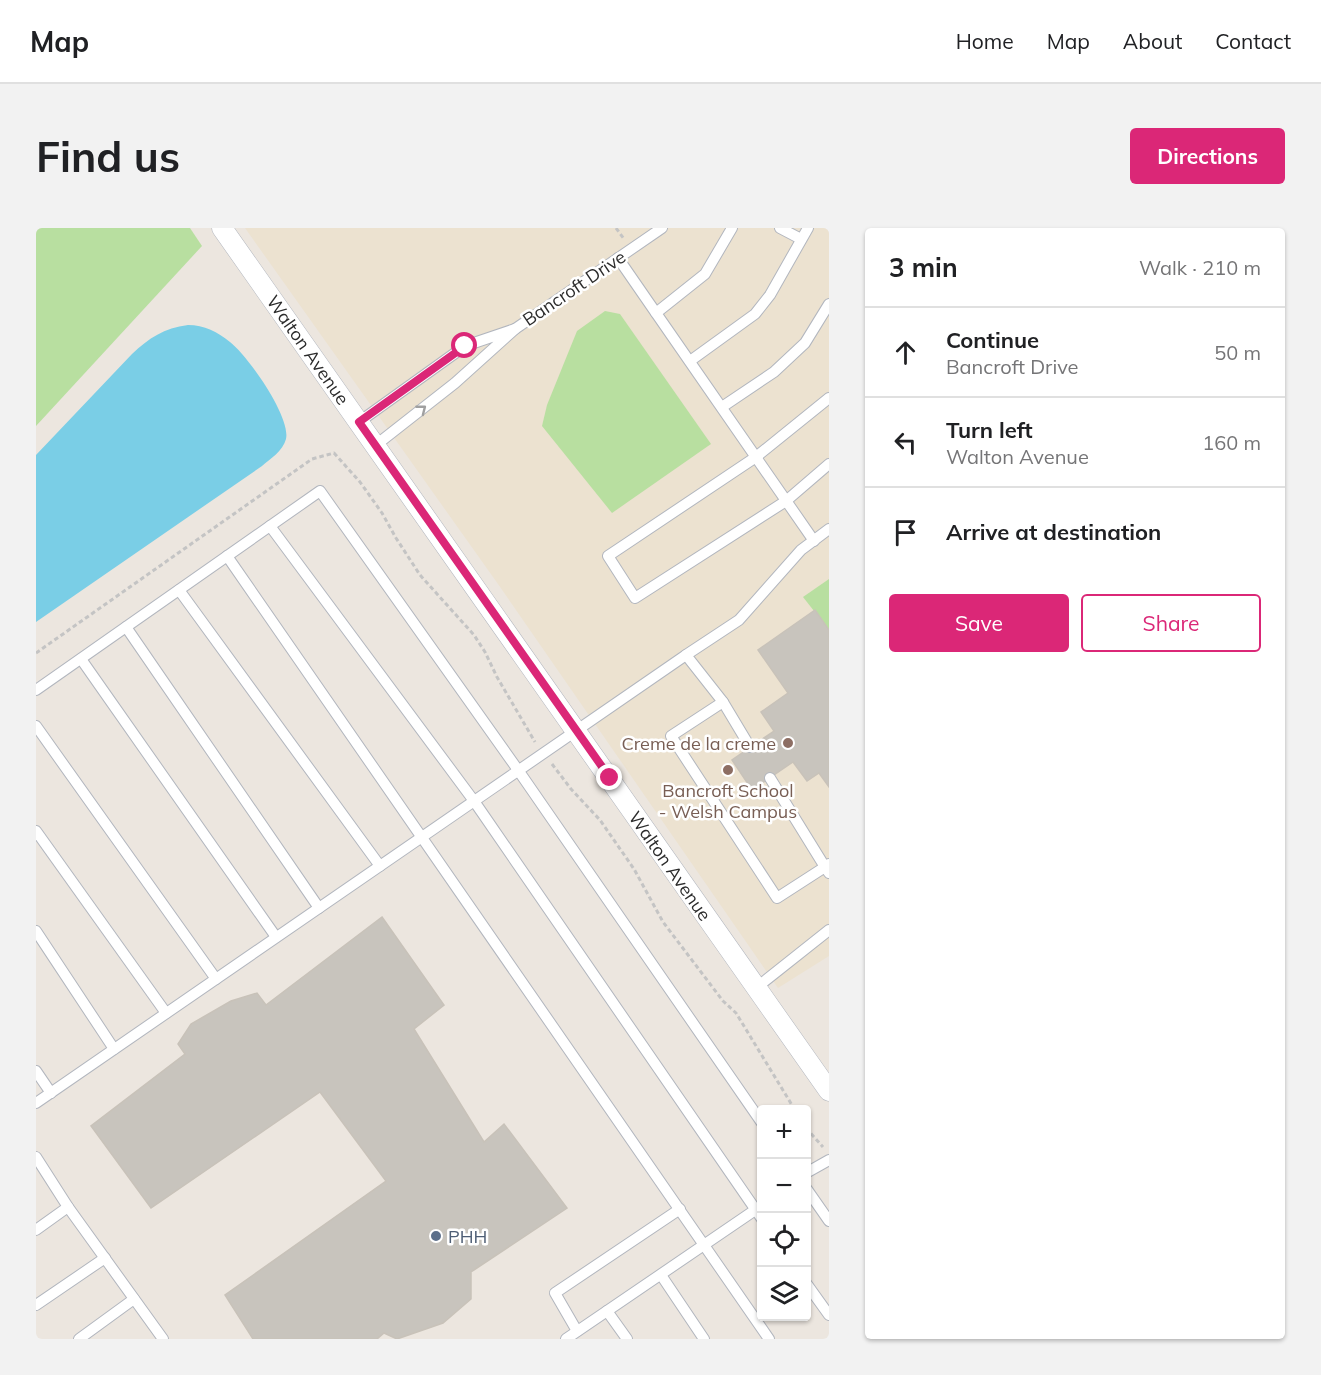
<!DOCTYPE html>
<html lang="en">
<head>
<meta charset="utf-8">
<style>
	:root { --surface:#fff; --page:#f2f2f2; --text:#202124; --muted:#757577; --line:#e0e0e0; --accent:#db2777 }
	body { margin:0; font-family:Mulish,sans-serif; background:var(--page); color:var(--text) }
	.controls { position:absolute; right:18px; bottom:18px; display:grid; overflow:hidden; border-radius:6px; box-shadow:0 2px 4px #0004 }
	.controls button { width:54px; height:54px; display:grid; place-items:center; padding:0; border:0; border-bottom:2px solid var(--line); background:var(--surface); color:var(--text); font:30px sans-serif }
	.stop { position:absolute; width:18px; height:18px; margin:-14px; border:4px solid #db2777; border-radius:50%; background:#fff }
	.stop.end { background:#db2777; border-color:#fff; box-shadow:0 2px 6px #0008 }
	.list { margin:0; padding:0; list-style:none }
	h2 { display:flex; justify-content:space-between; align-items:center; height:78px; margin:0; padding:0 24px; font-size:26px }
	h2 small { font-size:20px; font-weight:400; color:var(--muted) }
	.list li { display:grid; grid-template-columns:39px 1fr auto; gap:18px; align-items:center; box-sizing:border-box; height:90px; padding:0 24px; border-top:2px solid var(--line) }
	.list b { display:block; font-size:22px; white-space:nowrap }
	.list p { margin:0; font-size:20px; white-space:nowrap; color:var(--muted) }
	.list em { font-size:20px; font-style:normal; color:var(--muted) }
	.actions { display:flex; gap:12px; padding:18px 24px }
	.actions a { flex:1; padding:14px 0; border:2px solid var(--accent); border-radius:6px; text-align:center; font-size:21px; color:var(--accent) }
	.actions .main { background:var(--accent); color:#fff }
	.icon { flex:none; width:33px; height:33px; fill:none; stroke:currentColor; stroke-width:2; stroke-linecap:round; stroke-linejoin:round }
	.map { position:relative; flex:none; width:793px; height:1111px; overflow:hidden; border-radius:6px }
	header { display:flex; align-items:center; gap:36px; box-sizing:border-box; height:84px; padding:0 30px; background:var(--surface); border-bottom:2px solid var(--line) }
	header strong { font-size:28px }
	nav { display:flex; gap:33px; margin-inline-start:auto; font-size:21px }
	.intro { display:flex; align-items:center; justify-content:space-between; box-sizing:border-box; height:144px; padding:0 36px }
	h1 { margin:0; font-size:42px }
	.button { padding:15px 27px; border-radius:6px; background:var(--accent); color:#fff; font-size:21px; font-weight:700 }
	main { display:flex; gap:36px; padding:0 36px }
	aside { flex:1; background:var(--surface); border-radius:6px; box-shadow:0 2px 4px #0004 }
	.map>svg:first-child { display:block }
</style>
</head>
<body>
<header>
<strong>Map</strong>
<nav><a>Home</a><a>Map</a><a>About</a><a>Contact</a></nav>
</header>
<div class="intro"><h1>Find us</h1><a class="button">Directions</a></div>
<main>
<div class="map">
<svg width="793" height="1111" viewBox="0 0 793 1111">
	<rect width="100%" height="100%" fill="#ece6df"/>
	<polygon fill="#ece2d0" points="209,0 793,0 793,728 742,760 462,356"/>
	<g fill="#b8dfa0">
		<polygon points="0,0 154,0 166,18 0,198"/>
		<polygon points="569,83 584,86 675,216 576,285 506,198 511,177 541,103"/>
		<polygon points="793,351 793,402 767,369"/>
	</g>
	<path fill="#7acee6" d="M 152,97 C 168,97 182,104 194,114 C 212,128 255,189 250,211 C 247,223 234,231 226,238 L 0,394 L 0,227 L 96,126 C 113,110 128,100 152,97 Z"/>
	<g fill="#c8c4bd" stroke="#c8c2b9" stroke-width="1.5">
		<polygon points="779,382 793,402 793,559 783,545 771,553 757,534 716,562 696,532 738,503 725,484 752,465 722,422"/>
		<polygon points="346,689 408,777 378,801 448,914 468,896 531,980 435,1044 435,1071 407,1095 361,1111 348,1105 341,1111 217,1111 189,1067 350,953 284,864 115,980 55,898 149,826 142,816 155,796 195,773 221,765 230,777"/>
	</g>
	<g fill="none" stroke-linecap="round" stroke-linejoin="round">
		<defs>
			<g id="lane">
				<polyline points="696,0 669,46 620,85 778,313"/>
				<polyline points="744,0 765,11"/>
				<polyline points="582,30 620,85"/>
				<polyline points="479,101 626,0"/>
				<polyline points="654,133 719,86 734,67 772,0"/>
				<polyline points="793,170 720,229 572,328 599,370 750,273 793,236"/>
				<polyline points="686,179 738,144 769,115 793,76"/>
				<polyline points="323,194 429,118 479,101 419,155 340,217"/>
				<polyline points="234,298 438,573 726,991"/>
				<polyline points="793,301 765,322 703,392 650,427 687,474 635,508 741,670 789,639 793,645"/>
				<polyline points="191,328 733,1111"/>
				<polyline points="143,362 344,638"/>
				<polyline points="90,399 283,680"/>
				<polyline points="45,431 240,709"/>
				<polyline points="0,462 284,263 482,542 726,895"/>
				<polyline points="687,474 714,519"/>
				<polyline points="0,498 180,751"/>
				<polyline points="734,550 789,639 793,636"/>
				<polyline points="0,603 130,785"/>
				<polyline points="0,703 78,821"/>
				<polyline points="720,760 793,702"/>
				<polyline points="0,843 15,865"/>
				<polyline points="0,875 650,427"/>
				<polyline points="0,929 32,979 127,1111"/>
				<polyline points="770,945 793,932"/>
				<polyline points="770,960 793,993"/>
				<polyline points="0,1002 32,979"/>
				<polyline points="625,1047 668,1111"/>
				<polyline points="770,1055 793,1087"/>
				<polyline points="0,1077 69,1030"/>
				<polyline points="571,1083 591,1111"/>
				<polyline points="541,1103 519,1065 644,981"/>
				<polyline points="43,1111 98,1071"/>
				<polyline points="530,1111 725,978"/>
			</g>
			<polyline id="street" points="186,0 793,863"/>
		</defs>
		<use href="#lane" stroke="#b2b6be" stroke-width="12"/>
		<use href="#street" stroke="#b2b6be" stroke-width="21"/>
		<g stroke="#c4c4c4" stroke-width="3" stroke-dasharray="4.5 3" stroke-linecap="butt">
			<polyline points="580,0 588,11"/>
			<polyline points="0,425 276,231 298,225 324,254 346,285 360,310 384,347 438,407 449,424 461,449 499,514"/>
			<polyline points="516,536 535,561 564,592 598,641 627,694 687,773 700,785 759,882"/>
			<polyline points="770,900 787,919"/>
		</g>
		<use href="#lane" stroke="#fff" stroke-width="10"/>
		<use href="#street" stroke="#fff" stroke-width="20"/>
	</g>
	<defs><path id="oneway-chevron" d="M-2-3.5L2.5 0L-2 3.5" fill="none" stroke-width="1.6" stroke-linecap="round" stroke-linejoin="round" transform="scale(1.5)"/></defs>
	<use stroke="#a0a0a0" href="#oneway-chevron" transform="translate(386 181) rotate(-38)"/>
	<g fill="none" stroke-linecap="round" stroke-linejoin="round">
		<polyline stroke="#db2777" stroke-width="8" points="429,118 323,194 574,550"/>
	</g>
	<g fill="#8d6e63" stroke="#fff" stroke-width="2">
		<circle cx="752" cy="515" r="6"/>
		<circle cx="692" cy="542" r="6"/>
	</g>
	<circle fill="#5c6f8a" stroke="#fff" stroke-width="2" cx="400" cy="1008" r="6"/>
	<g text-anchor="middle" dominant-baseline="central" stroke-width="5" stroke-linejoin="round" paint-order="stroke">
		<g font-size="18" fill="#2c2c2c" stroke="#fff">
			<text transform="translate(538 60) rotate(-34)">Bancroft Drive</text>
			<text transform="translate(272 122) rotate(55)">Walton Avenue</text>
			<text transform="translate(634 638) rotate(55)">Walton Avenue</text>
		</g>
		<g font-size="18" fill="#785e54" stroke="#fff" text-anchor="end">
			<text x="740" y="515">Creme de la creme</text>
			<text x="692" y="562" text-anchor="middle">Bancroft School<tspan x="692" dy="21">- Welsh Campus</tspan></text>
		</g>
		<g font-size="18" fill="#4e5e75" stroke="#fff" text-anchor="start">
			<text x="412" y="1008">PHH</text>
		</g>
	</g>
</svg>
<div class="controls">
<button>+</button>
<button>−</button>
<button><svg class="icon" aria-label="locate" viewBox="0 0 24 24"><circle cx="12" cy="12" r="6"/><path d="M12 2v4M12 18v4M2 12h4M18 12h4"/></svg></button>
<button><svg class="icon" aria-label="layers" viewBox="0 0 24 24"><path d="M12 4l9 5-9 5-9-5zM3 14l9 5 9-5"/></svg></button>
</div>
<div class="stop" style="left:429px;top:118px"></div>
<div class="stop end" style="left:574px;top:550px"></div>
</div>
<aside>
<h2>3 min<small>Walk · 210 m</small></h2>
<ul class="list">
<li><svg class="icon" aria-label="ahead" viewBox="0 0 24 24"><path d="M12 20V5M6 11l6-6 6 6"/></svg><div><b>Continue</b><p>Bancroft Drive</p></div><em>50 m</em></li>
<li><svg class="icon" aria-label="left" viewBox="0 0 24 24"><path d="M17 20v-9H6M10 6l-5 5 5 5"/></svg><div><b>Turn left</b><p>Walton Avenue</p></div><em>160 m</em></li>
<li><svg class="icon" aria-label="arrive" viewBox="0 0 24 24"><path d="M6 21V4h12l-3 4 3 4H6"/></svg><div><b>Arrive at destination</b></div></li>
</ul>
<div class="actions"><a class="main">Save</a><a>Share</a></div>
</aside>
</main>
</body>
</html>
